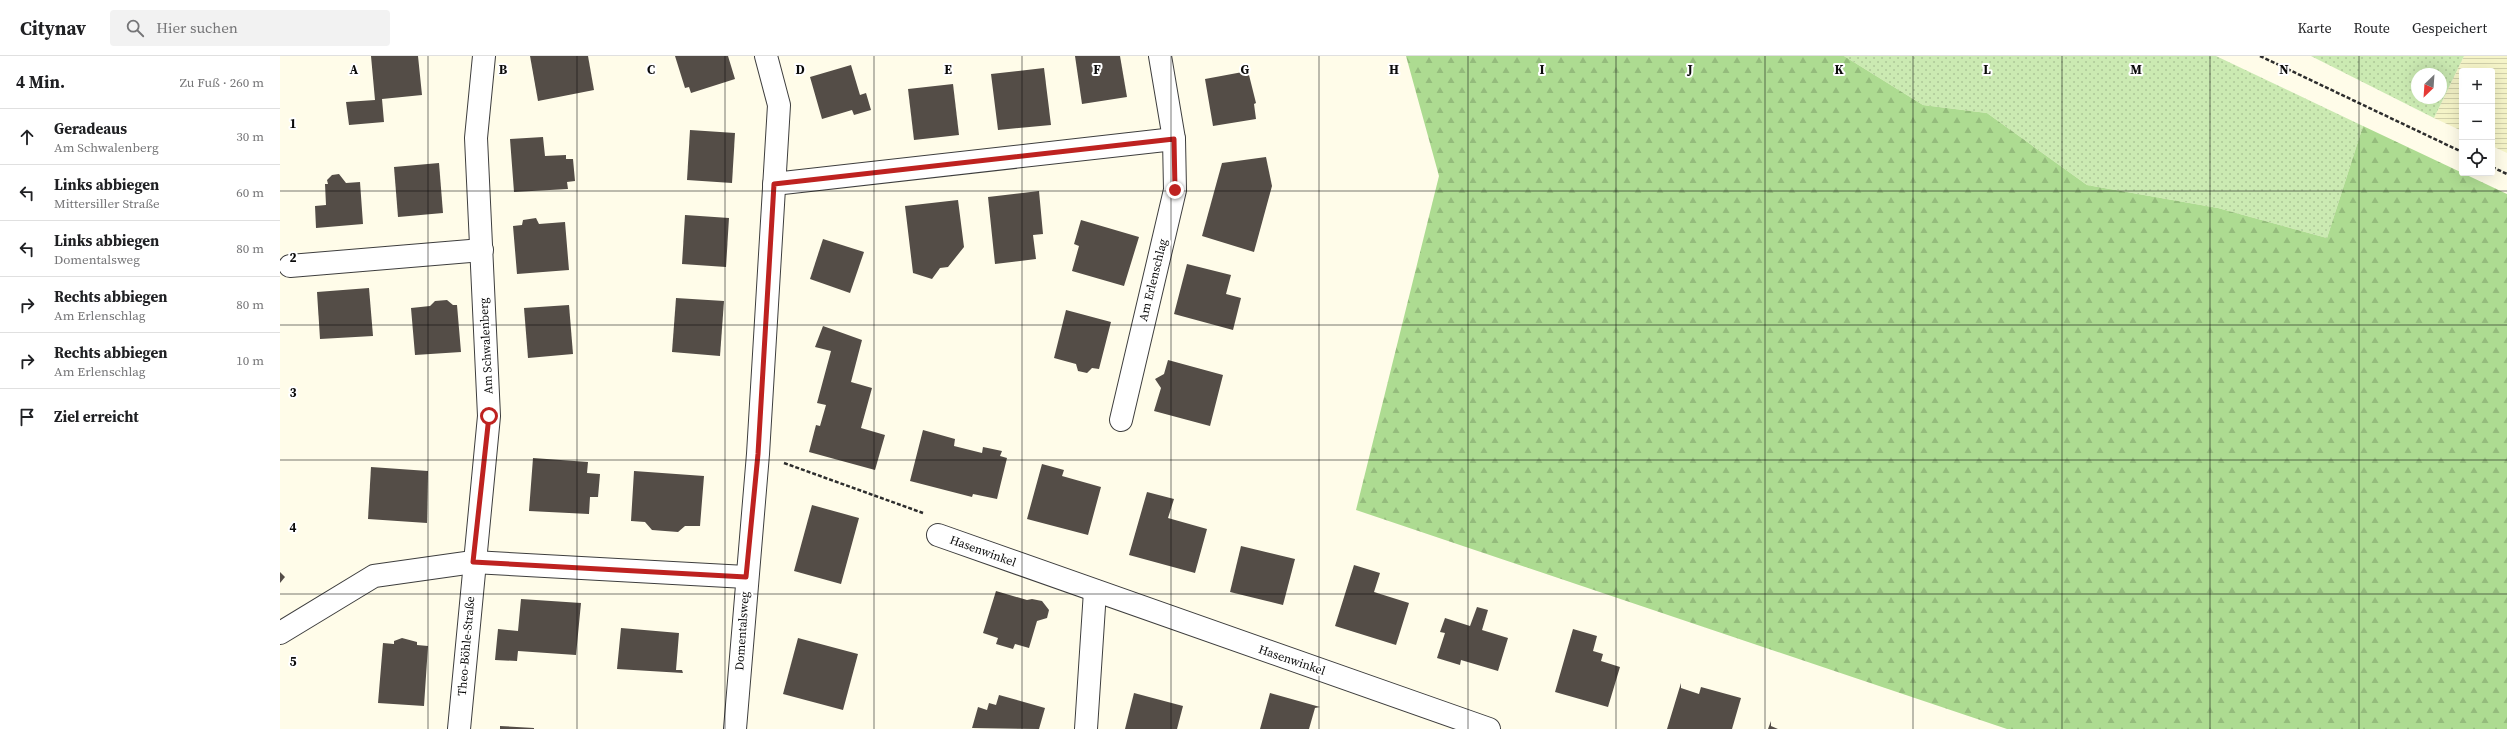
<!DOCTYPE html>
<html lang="de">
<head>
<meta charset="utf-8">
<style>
	:root { --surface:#fff; --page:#f2f2f2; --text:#202124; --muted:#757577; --line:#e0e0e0 }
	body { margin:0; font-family:"Source Serif 4",serif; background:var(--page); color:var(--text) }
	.controls { position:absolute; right:12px; top:12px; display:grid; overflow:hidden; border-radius:4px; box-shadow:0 4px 16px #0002 }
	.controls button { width:36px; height:36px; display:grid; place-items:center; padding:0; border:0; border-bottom:1px solid var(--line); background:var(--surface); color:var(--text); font:20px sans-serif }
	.compass { position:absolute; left:2131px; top:12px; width:36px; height:36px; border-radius:50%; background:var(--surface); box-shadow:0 4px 16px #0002; rotate:205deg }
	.stop { position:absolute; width:12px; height:12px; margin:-9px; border:3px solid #be2220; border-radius:50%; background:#fff }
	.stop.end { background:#be2220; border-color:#fff; box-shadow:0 1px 4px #0008 }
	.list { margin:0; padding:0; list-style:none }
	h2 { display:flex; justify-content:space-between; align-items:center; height:52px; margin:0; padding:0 16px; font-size:17px }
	h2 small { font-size:13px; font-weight:400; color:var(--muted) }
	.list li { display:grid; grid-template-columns:26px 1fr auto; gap:12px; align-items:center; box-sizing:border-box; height:56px; padding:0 16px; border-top:1px solid var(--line) }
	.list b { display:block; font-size:15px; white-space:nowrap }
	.list p { margin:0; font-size:13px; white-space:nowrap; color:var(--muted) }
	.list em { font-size:13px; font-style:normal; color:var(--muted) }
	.icon { flex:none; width:22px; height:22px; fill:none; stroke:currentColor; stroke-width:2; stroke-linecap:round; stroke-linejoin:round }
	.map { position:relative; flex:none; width:2227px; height:673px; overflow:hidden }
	header { display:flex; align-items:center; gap:24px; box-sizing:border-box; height:56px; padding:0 20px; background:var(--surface); border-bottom:1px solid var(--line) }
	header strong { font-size:19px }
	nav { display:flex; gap:22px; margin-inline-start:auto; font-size:14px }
	.search { width:280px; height:36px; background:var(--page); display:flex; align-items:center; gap:10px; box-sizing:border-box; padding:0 14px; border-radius:4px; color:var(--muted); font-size:15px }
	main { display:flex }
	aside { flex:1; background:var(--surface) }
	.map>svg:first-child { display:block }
</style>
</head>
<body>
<header>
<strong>Citynav</strong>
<div class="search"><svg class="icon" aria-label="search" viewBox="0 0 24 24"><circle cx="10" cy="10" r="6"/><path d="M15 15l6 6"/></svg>Hier suchen</div>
<nav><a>Karte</a><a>Route</a><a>Gespeichert</a></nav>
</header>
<main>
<aside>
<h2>4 Min.<small>Zu Fuß · 260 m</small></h2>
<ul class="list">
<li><svg class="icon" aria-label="ahead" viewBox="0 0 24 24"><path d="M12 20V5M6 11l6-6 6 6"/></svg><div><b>Geradeaus</b><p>Am Schwalenberg</p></div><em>30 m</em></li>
<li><svg class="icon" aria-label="left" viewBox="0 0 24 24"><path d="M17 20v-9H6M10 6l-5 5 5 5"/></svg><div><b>Links abbiegen</b><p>Mittersiller Straße</p></div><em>60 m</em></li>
<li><svg class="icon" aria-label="left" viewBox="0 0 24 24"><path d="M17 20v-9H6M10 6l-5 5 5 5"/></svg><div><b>Links abbiegen</b><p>Domentalsweg</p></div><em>80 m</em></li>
<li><svg class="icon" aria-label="right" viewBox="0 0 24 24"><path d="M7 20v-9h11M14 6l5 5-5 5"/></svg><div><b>Rechts abbiegen</b><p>Am Erlenschlag</p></div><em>80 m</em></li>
<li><svg class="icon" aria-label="right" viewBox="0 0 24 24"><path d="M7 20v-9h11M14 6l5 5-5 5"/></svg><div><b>Rechts abbiegen</b><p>Am Erlenschlag</p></div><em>10 m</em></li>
<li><svg class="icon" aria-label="arrive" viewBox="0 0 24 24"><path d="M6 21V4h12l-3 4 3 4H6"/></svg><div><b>Ziel erreicht</b></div></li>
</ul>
</aside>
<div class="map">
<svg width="2227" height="673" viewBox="0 0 2227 673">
	<defs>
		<pattern id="farmland-rules" width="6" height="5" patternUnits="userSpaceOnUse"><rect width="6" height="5" fill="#f5f4c8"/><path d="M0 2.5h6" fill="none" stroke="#d1d0aa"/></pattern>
		<pattern id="grass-dots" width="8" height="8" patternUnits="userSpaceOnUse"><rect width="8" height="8" fill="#cbeab2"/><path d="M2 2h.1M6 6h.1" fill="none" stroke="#adc798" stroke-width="1.8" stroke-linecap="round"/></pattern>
		<pattern id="forest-firs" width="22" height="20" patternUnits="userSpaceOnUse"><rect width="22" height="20" fill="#addb91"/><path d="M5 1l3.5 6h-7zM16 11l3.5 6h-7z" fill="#94bb7c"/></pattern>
	</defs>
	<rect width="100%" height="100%" fill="#fffce9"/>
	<polygon fill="url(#farmland-rules)" points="2184,0 2227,0 2227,97 2212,90 2212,15 2182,15 2182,75 2154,62"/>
	<g fill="url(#grass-dots)" fill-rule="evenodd">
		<polygon points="1564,0 1936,0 2083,70 2047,182 1938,152 1807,129 1707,57 1643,49"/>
		<path d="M 2031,0 L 2184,0 L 2154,62 ZM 2137,18 L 2161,18 L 2161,42 L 2137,42 Z"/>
	</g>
	<polygon fill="url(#forest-firs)" points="1126,0 1564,0 1643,49 1707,57 1807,129 1938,152 2047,182 2083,70 2227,138 2227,673 1727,673 1076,454 1159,120"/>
	<g fill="#544d47">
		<polygon points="91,0 138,0 142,39 102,43 104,66 69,69 66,46 95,44"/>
		<polygon points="250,0 308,0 314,34 258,45"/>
		<polygon points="395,0 448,0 455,23 411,37 409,31 405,32"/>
		<polygon points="795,0 840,0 847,41 802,48"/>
		<polygon points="571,9 580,39 586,37 591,54 574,59 572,54 542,63 530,21"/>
		<polygon points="764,12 771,69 718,74 711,18"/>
		<polygon points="968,15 976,47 974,48 976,63 933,70 925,23"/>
		<polygon points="673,28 679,79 634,84 628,33"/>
		<polygon points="410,74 455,77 452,127 407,124"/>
		<polygon points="263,81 265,100 286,99 286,103 293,103 295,125 287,126 288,133 234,136 230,83"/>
		<polygon points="986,101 992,130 974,196 922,180 942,107"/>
		<polygon points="159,107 163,157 118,161 114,111"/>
		<polygon points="59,118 66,127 80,126 83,168 36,172 35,150 46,149 45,128 48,128 47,124 52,119"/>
		<polygon points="759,135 763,178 753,179 756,203 715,208 708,141"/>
		<polygon points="678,144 684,191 668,211 660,212 652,223 633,217 625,150"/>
		<polygon points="405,159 449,162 446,211 402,208"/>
		<polygon points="256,162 259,168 285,166 289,214 237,218 233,170 242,169 243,164"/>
		<polygon points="801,164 859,181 844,230 792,215 799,190 794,188"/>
		<polygon points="543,183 584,196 570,237 530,223"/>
		<polygon points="907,208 951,219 946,238 961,242 953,274 894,258"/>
		<polygon points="89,232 93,280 40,283 37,236"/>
		<polygon points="396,242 444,245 440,300 392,296"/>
		<polygon points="167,244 173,249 177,249 181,296 135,299 131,252 150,250 155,245"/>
		<polygon points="289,249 293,298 248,302 244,252"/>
		<polygon points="786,254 831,266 819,313 812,312 807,317 798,315 796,308 774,302"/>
		<polygon points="543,270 582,284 571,326 592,332 581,372 605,379 595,414 529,396 536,369 540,370 546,349 537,347 551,295 535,291"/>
		<polygon points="888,304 943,319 930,370 874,355 881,332 875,323 884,318"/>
		<polygon points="643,374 675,383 674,390 702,397 703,391 722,395 720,400 727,402 717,443 693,438 692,441 630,425"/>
		<polygon points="253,402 308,406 307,417 320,418 318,441 310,441 309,458 249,455"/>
		<polygon points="762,408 784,414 782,420 821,431 808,479 747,463"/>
		<polygon points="91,411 148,415 147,467 88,463"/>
		<polygon points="354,415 424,420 420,470 405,470 398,476 372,474 365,466 351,465"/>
		<polygon points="867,436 894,443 888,462 927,473 915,517 849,499"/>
		<polygon points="532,449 579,462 561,528 514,515"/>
		<polygon points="961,490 1015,503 1003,549 950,536"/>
		<polygon points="1074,509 1100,517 1094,536 1129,547 1116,589 1055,570"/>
		<polygon points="0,516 5,521 0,527"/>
		<polygon points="716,535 747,544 752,543 762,545 769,554 767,562 757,565 749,592 735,588 733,593 716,588 718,582 703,577"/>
		<polygon points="241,543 301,547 296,599 238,595 237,605 215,604 218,573 238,575"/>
		<polygon points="1197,551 1208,554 1202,574 1228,582 1218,615 1181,604 1180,609 1157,602 1165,577 1160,576 1165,562 1190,570"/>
		<polygon points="341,572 399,577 396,614 402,614 403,617 337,613"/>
		<polygon points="1293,573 1317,580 1313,595 1323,598 1321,605 1340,611 1328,651 1275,636"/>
		<polygon points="122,582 137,586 137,589 148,590 144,650 98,647 103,587 114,588 114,585"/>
		<polygon points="518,582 578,598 563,654 503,638"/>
		<polygon points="1401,627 1401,632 1419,638 1421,631 1461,642 1452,673 1387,673"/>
		<polygon points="854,637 903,650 897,673 845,673"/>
		<polygon points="990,637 1040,651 1035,652 1029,673 980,673"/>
		<polygon points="719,639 765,652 759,673 692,672 698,651 707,654 709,647 716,649"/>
		<polygon points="1491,665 1491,670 1498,673 1488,673"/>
		<polygon points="220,670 254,672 254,673 220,673"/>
	</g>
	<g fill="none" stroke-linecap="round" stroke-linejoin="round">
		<defs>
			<g id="minor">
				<polyline points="494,128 894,83"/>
				<polyline points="10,210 202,194"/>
				<polyline points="841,364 895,134 894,83 880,0"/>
				<polyline points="658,479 1209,673"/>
				<polyline points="0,577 94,520 193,506 466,521"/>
				<polyline points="179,673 209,360 196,82 204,0"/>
				<polyline points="455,673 478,398 499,49 486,0"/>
				<polyline points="806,673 815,535"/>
			</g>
		</defs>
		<use href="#minor" stroke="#3e3e3e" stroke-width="24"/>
		<g stroke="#2d2d2d" stroke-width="2.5" stroke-dasharray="4 2" stroke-linecap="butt">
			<polyline points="1980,0 2182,96"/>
			<polyline points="2212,111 2227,118"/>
			<polyline points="504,407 643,457"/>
		</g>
		<use href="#minor" stroke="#fff" stroke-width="22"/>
	</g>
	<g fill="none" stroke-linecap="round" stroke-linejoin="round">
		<polyline stroke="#be2220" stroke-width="5" points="209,360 193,506 466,521 478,398 494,128 894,83 895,134"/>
	</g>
	<path fill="none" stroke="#0b0b0b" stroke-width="1" stroke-opacity="0.55" d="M 148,0 L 148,673M 297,0 L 297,673M 445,0 L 445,673M 594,0 L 594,673M 742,0 L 742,673M 891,0 L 891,673M 1039,0 L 1039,673M 1188,0 L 1188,673M 1336,0 L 1336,673M 1485,0 L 1485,673M 1633,0 L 1633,673M 1782,0 L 1782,673M 1930,0 L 1930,673M 2079,0 L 2079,673M 0,135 L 2227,135M 0,269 L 2227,269M 0,404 L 2227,404M 0,538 L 2227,538"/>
	<g text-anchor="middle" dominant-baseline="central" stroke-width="4" stroke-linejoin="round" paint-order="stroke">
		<g font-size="12" fill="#0b0b0b" stroke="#fff">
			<text transform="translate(873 224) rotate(-76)">Am Erlenschlag</text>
			<text transform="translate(206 290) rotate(-93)">Am Schwalenberg</text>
			<text transform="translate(703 495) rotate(20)">Hasenwinkel</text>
			<text transform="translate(462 575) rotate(-86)">Domentalsweg</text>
			<text transform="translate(186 590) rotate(-85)">Theo-Böhle-Straße</text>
			<text transform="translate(1012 604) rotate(19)">Hasenwinkel</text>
		</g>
	</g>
	<g font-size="13" text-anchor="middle" font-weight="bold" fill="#0b0b0b" stroke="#fff" stroke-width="4" stroke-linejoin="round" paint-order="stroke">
		<text x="74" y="18">A</text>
		<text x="223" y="18">B</text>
		<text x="371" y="18">C</text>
		<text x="520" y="18">D</text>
		<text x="668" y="18">E</text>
		<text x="817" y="18">F</text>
		<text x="965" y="18">G</text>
		<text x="1114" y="18">H</text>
		<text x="1262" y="18">I</text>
		<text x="1410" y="18">J</text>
		<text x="1559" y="18">K</text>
		<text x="1707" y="18">L</text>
		<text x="1856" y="18">M</text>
		<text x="2004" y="18">N</text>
		<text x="13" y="72">1</text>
		<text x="13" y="206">2</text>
		<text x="13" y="341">3</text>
		<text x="13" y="476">4</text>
		<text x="13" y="610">5</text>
	</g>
</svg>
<div class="controls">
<button>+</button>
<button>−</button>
<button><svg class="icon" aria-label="locate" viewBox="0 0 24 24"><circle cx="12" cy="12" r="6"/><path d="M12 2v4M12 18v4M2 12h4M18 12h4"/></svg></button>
</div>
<svg class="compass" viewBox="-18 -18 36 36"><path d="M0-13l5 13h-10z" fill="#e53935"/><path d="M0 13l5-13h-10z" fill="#757577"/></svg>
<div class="stop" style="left:209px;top:360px"></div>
<div class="stop end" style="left:895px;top:134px"></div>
</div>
</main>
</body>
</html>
